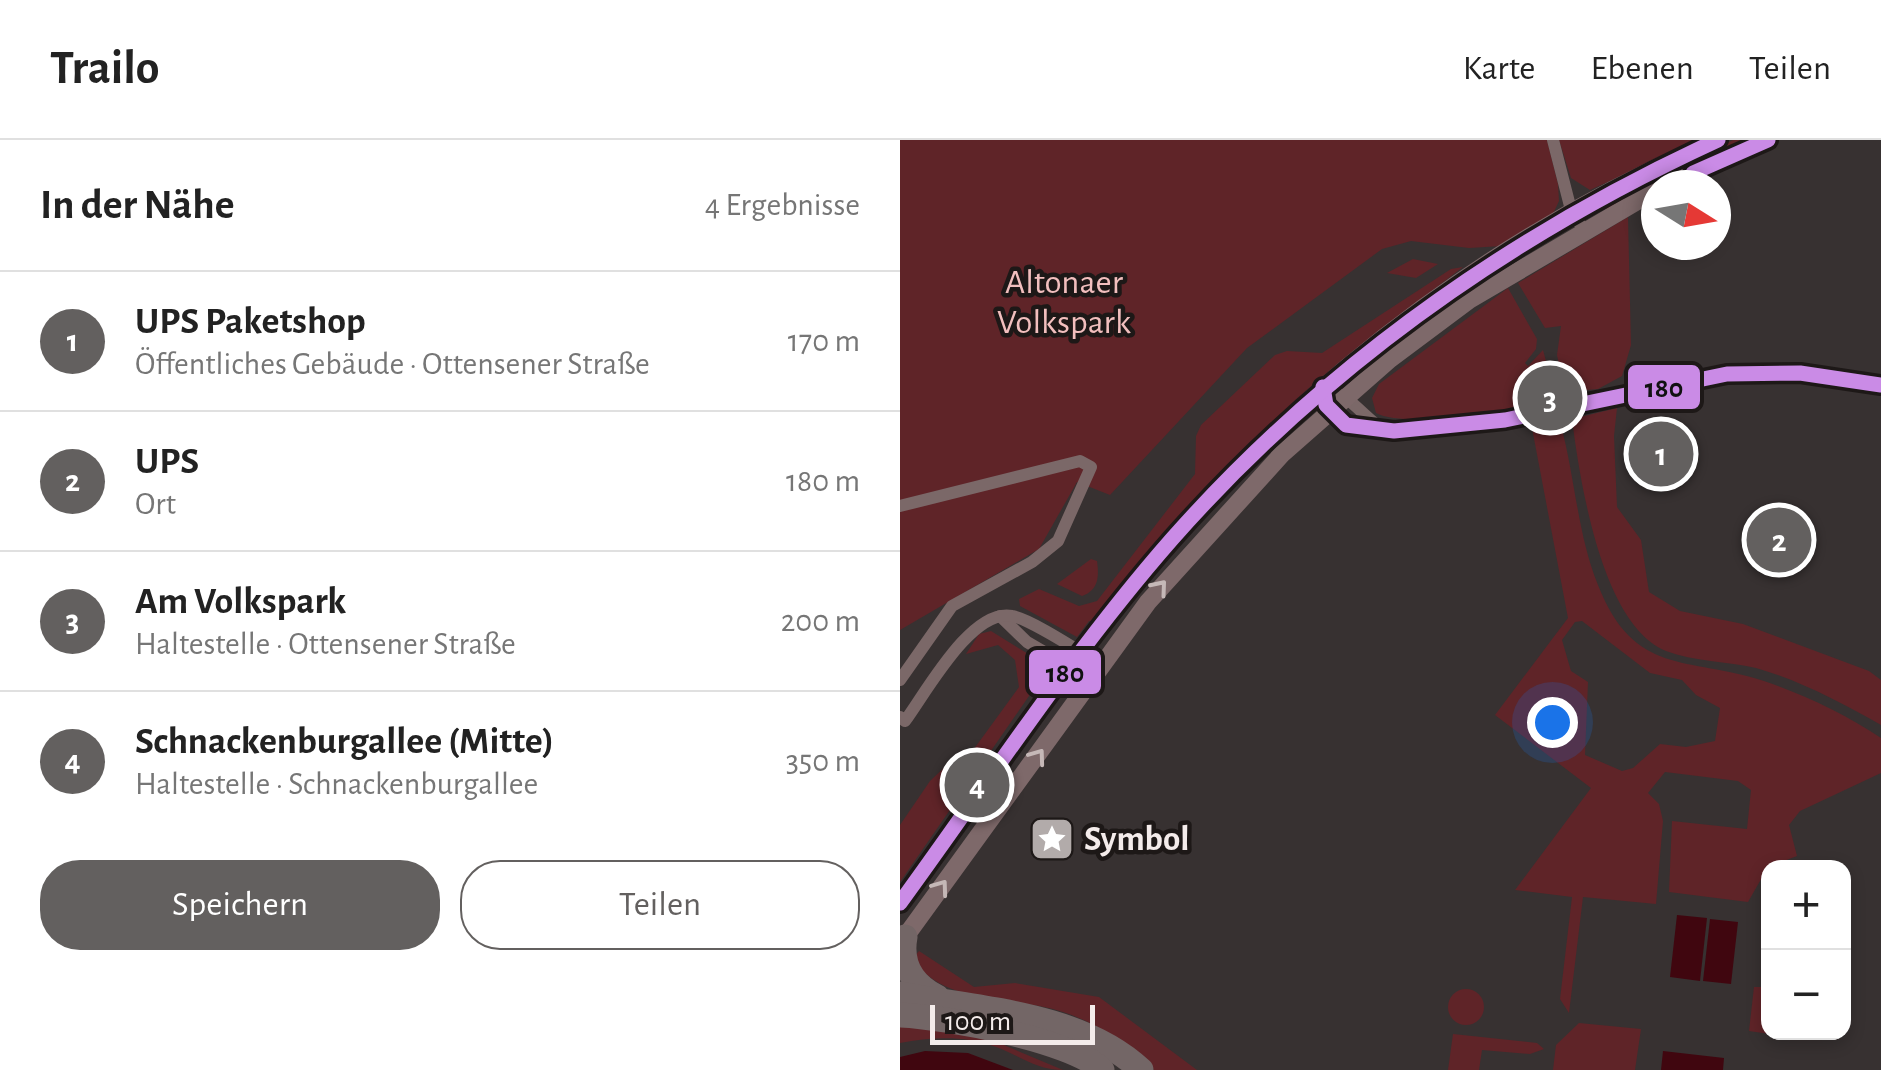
<!DOCTYPE html>
<html lang="de">
<head>
<meta charset="utf-8">
<style>
	:root { --surface:#fff; --page:#f2f2f2; --text:#222; --muted:#767676; --line:#e0e0e0; --accent:#63605f }
	body { margin:0; font-family:"Alegreya Sans",sans-serif; background:var(--page); color:var(--text) }
	.controls { position:absolute; right:30px; bottom:30px; display:grid; overflow:hidden; border-radius:20px; box-shadow:0 5px 15px #0003 }
	.controls button { width:90px; height:90px; display:grid; place-items:center; padding:0; border:0; border-bottom:2px solid var(--line); background:var(--surface); color:var(--text); font:50px sans-serif }
	.compass { position:absolute; left:741px; top:30px; width:90px; height:90px; border-radius:50%; background:var(--surface); box-shadow:0 5px 15px #0003; rotate:101deg }
	.scale { position:absolute; left:30px; bottom:25px; width:165px; box-sizing:border-box; padding-left:10px; border:5px solid #f4eceb; border-top:0; font-size:28px; line-height:35px; white-space:nowrap; color:#f4eceb; -webkit-text-stroke:8px #1d1817; paint-order:stroke }
	.you { position:absolute; left:652px; top:582px; width:35px; height:35px; margin:-25px; border:8px solid #fff; border-radius:50%; background:#1a73e8; box-shadow:0 0 0 15px #1a73e833 }
	.badge { display:grid; place-items:center; width:65px; height:65px; border-radius:50%; background:var(--accent); color:#fff; font-size:32px; font-weight:700 }
	.pin { position:absolute; translate:-50% -50%; border:5px solid #fff; box-shadow:0 2px 10px #0006 }
	.list { margin:0; padding:0; list-style:none }
	h2 { display:flex; justify-content:space-between; align-items:center; height:130px; margin:0; padding:0 40px; font-size:42px }
	h2 small { font-size:32px; font-weight:400; color:var(--muted) }
	.list li { display:grid; grid-template-columns:65px 1fr auto; gap:30px; align-items:center; box-sizing:border-box; height:140px; padding:0 40px; border-top:2px solid var(--line) }
	.list b { display:block; font-size:38px; white-space:nowrap }
	.list p { margin:0; font-size:32px; white-space:nowrap; color:var(--muted) }
	.list em { font-size:32px; font-style:normal; color:var(--muted) }
	.actions { display:flex; gap:20px; padding:30px 40px }
	.actions a { flex:1; padding:22px 0; border:2px solid var(--accent); border-radius:40px; text-align:center; font-size:35px; color:var(--accent) }
	.actions .main { background:var(--accent); color:#fff }
	.map { position:relative; flex:none; width:981px; height:930px; overflow:hidden }
	header { display:flex; align-items:center; gap:60px; box-sizing:border-box; height:140px; padding:0 50px; background:var(--surface); border-bottom:2px solid var(--line) }
	header strong { font-size:48px }
	nav { display:flex; gap:55px; margin-inline-start:auto; font-size:35px }
	main { display:flex }
	aside { flex:1; background:var(--surface) }
	.map>svg:first-child { display:block }
</style>
</head>
<body>
<header>
<strong>Trailo</strong>
<nav><a>Karte</a><a>Ebenen</a><a>Teilen</a></nav>
</header>
<main>
<aside>
<h2>In der Nähe<small>4 Ergebnisse</small></h2>
<ul class="list">
<li><span class="badge">1</span><div><b>UPS Paketshop</b><p>Öffentliches Gebäude · Ottensener Straße</p></div><em>170 m</em></li>
<li><span class="badge">2</span><div><b>UPS</b><p>Ort</p></div><em>180 m</em></li>
<li><span class="badge">3</span><div><b>Am Volkspark</b><p>Haltestelle · Ottensener Straße</p></div><em>200 m</em></li>
<li><span class="badge">4</span><div><b>Schnackenburgallee (Mitte)</b><p>Haltestelle · Schnackenburgallee</p></div><em>350 m</em></li>
</ul>
<div class="actions"><a class="main">Speichern</a><a>Teilen</a></div>
</aside>
<div class="map">
<svg width="981" height="930" viewBox="0 0 981 930">
	<rect width="100%" height="100%" fill="#373131"/>
	<g fill="#5f2428" fill-rule="evenodd">
		<polygon points="0,0 647,0 658,44 659,61 652,76 602,106 569,108 511,101 482,109 347,208 210,355 177,342 139,409 0,490"/>
		<polygon points="659,0 800,0 690,50 671,38"/>
		<polygon points="833,0 853,0 708,69 694,67"/>
		<polygon points="728,77 731,205 722,236 698,249 665,252 657,215 661,186 645,188 618,143"/>
		<polygon points="513,119 538,124 516,138 487,133"/>
		<polygon points="563,127 456,209 356,298 310,346 197,482 189,481 177,497 120,466 119,459 139,449 179,466 197,461 295,334 296,296 301,285 375,215 387,211 422,213 551,129"/>
		<path d="M 608,148 L 637,199 L 636,209 L 625,223 L 628,226 L 643,210 L 655,254 C 645,257 636,263 626,266 C 596,275 501,287 476,273 L 472,258 L 479,244 Z"/>
		<path d="M 717,268 L 714,296 L 717,367 L 741,400 L 749,452 L 780,471 L 843,484 L 969,531 L 981,540 L 981,585 C 942,563 899,540 856,528 C 827,521 794,522 766,511 C 702,485 680,342 672,279 Z"/>
		<path d="M 660,282 C 675,335 677,393 698,445 C 734,537 787,516 864,541 C 903,554 947,575 981,598 L 981,633 L 900,671 L 889,685 L 897,716 L 868,727 L 848,762 L 769,752 L 772,681 L 847,689 L 851,650 L 838,641 L 765,632 L 748,653 L 759,664 L 763,681 L 756,764 L 683,757 L 669,873 L 660,859 L 672,757 L 615,750 L 691,648 L 595,575 L 668,478 L 632,288 ZM 682,481 L 750,533 L 782,540 L 796,555 L 820,568 L 815,601 L 786,607 L 760,604 L 733,628 L 722,631 L 685,615 L 688,542 L 671,531 L 662,500 L 675,482 Z"/>
		<path d="M 191,419 L 197,421 C 199,436 199,450 182,456 L 157,444 Z"/>
		<polygon points="91,491 133,517 138,543 0,742 0,685 30,641 47,625 71,613 119,547 115,520 98,505 66,514 79,494"/>
		<path d="M 19,811 L 74,847 L 115,843 L 199,857 L 297,930 L 254,930 C 227,904 199,884 163,872 C 114,856 45,866 12,819 Z"/>
		<polygon points="868,812 868,892 901,893 904,899 849,891 854,847 864,847"/>
		<circle cx="566" cy="867" r="18"/>
		<polygon points="679,883 741,889 735,930 653,930 656,905"/>
		<path d="M 0,885 L 92,900 L 163,930 C 136,930 121,916 96,907 C 63,895 33,897 0,903 Z"/>
		<polygon points="553,894 637,903 644,909 630,914 582,910 579,930 548,930"/>
	</g>
	<g fill="#40060f">
		<polygon points="777,775 807,778 800,841 770,837"/>
		<polygon points="810,779 838,782 831,844 803,841"/>
		<polygon points="25,911 68,913 113,930 0,930 0,917"/>
		<polygon points="763,911 824,918 823,930 761,930"/>
	</g>
	<g fill="none" stroke-linecap="round" stroke-linejoin="round">
		<g stroke="#7b6868" stroke-width="12">
			<polyline points="653,0 670,66 683,90"/>
			<path d="M 485,291 C 463,277 449,253 423,247 C 428,287 461,290 494,291 C 608,290 715,247 828,234 C 879,228 931,235 981,245"/>
			<polyline points="0,366 180,321 191,327 158,401 132,422 52,466 0,540"/>
			<polyline points="100,476 127,502 192,540"/>
			<polyline points="139,511 149,526 152,550"/>
			<path d="M 0,577 L 5,581 C 27,551 72,468 112,476 C 131,479 183,514 202,525"/>
		</g>
		<g stroke="#7e696a" stroke-width="18">
			<polyline points="767,45 868,0"/>
			<path d="M 0,763 C 90,641 173,513 272,399 C 422,227 608,89 818,0"/>
			<polyline points="0,804 248,462 382,314 490,219 569,160 756,50"/>
		</g>
		<g stroke="#736666" stroke-width="25">
			<path d="M 5,797 C 0,824 13,845 37,857"/>
			<path d="M 0,854 C 79,869 180,873 241,930"/>
			<path d="M 0,875 C 45,877 172,900 202,930"/>
		</g>
		<defs>
			<g id="bus-1">
				<polyline points="793,33 868,0"/>
				<polyline points="423,247 426,265 446,285 494,291 605,280 827,234 900,233 981,245"/>
				<path d="M 0,763 C 89,641 172,513 272,399 C 425,226 609,96 818,0"/>
			</g>
		</defs>
		<use href="#bus-1" stroke="#1d1817" stroke-width="22"/>
		<use href="#bus-1" stroke="#ca8be6" stroke-width="15"/>
	</g>
	<defs><path id="oneway-chevron" d="M-2-3.5L2.5 0L-2 3.5" fill="none" stroke-width="1.6" stroke-linecap="round" stroke-linejoin="round" transform="scale(2.5)"/></defs>
	<g stroke="#c5b8b7">
		<use href="#oneway-chevron" transform="translate(260 447) rotate(-50)"/>
		<use href="#oneway-chevron" transform="translate(138 616) rotate(-54)"/>
		<use href="#oneway-chevron" transform="translate(41 747) rotate(-54)"/>
	</g>
	<defs>
		<symbol id="sight-square" viewBox="-11 -11 22 22"><rect x="-9" y="-9" width="18" height="18" rx="4" fill="#b2abaa" stroke="#1d1817"/><path d="M0-6L1.8-2.2L6-1.7L2.9 1.2L3.7 5.4L0 3.3L-3.7 5.4L-2.9 1.2L-6-1.7L-1.8-2.2Z" fill="#fff"/></symbol>
	</defs>
	<g fill-rule="evenodd">
		<use href="#sight-square" x="127" y="674" width="50" height="50"/>
	</g>
	<g text-anchor="middle" dominant-baseline="central" stroke-width="9" stroke-linejoin="round" paint-order="stroke">
		<g font-size="35" fill="#f2bfbe" stroke="#1d1817">
			<text x="164" y="142">Altonaer<tspan x="164" dy="40">Volkspark</tspan></text>
		</g>
		<g font-size="35" font-weight="bold" fill="#f4eceb" stroke="#1d1817" text-anchor="start">
			<text x="184" y="699">Symbol</text>
		</g>
	</g>
	<g stroke="#1d1817" stroke-width="4">
		<rect x="726" y="223" width="76" height="48" rx="10" fill="#ca8be6"/>
		<rect x="127" y="508" width="76" height="48" rx="10" fill="#ca8be6"/>
	</g>
	<g font-size="28" text-anchor="middle" font-weight="bold" fill="#111">
		<text x="764" y="257">180</text>
		<text x="165" y="542">180</text>
	</g>
</svg>
<div class="controls">
<button>+</button>
<button>−</button>
</div>
<svg class="compass" viewBox="-18 -18 36 36"><path d="M0-13l5 13h-10z" fill="#e53935"/><path d="M0 13l5-13h-10z" fill="#767676"/></svg>
<div class="scale">100 m</div>
<div class="you"></div>
<div class="pin badge" style="left:761px;top:314px">1</div>
<div class="pin badge" style="left:879px;top:400px">2</div>
<div class="pin badge" style="left:650px;top:258px">3</div>
<div class="pin badge" style="left:77px;top:645px">4</div>
</div>
</main>
</body>
</html>
